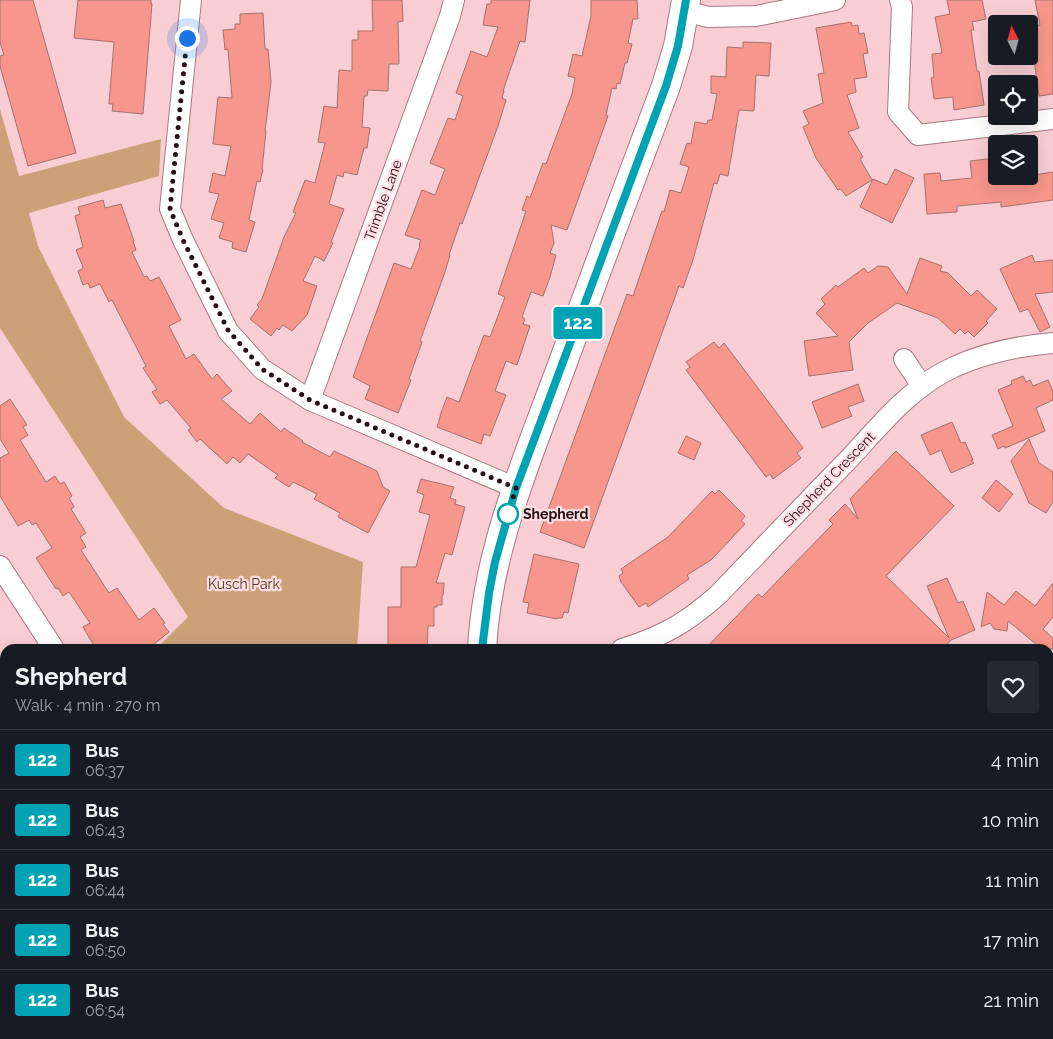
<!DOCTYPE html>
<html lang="en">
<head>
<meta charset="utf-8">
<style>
	body { margin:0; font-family:Raleway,sans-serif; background:#242831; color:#f1f3f6; height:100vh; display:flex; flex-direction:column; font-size:19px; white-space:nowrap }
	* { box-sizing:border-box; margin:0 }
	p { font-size:16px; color:#9ea1a6 }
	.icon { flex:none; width:28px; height:28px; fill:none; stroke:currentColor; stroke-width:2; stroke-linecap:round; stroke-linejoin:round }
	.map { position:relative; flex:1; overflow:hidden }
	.side { position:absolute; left:0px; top:644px; width:1054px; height:396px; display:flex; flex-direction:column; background:#171b24; border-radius:15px 15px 0 0; box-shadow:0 5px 20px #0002 }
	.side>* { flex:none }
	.badge { padding:0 10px; border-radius:4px; font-size:18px; line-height:32px }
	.needle { width:32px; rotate:354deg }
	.tools { position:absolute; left:988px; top:15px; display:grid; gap:10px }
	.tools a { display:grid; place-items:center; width:50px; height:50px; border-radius:5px; background:#171b24; box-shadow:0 5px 20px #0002; font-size:25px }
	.you { position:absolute; width:25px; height:25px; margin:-12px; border:4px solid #fff; border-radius:50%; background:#1a73e8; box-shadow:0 0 0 8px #1a73e833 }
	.map>.badge { position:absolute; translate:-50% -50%; box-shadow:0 0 0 2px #fff }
	.round { display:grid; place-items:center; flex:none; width:52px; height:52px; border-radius:5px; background:#242831 }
	.overview { display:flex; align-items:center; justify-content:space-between; height:85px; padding:0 15px }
	h1 { font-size:24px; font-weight:700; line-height:38px }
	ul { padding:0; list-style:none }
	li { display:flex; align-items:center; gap:15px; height:60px; padding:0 15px; border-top:1px solid #363941 }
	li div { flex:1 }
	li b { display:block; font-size:19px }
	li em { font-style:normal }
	li .badge { min-width:55px; font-weight:700; text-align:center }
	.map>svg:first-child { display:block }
	.green { fill:#cba178 }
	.building { fill:#f7968c; stroke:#a3726d }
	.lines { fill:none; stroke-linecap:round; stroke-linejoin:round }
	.street-casing { stroke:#a97881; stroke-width:22 }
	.secondary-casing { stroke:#a97881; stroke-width:30 }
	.street { stroke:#fff; stroke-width:20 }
	.secondary { stroke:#fff; stroke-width:28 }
	.line-casing { stroke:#fff; stroke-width:11 }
	.line { stroke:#00a3b4; stroke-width:8 }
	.walk { stroke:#231115; stroke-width:5; stroke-dasharray:0 9 }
	.stop-dot { fill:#fff; stroke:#00a3b4; stroke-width:2.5 }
	.labels { text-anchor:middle; stroke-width:4.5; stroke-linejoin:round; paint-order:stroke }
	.street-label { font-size:14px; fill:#231115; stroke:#ffdde3 }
	.stop-label { font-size:14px; font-weight:bold; fill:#231115; stroke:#ffdde3; text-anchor:start }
	.park-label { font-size:14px; fill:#54381a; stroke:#ffdde3 }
</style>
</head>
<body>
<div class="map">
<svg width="1053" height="1039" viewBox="0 0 1053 1039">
	<rect width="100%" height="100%" fill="#f8cdd4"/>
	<g class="green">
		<path d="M0,109L19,176L161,139L159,176L29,213L38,246L124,417L224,508L363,562L357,649H156L188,617L0,328Z"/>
		<path d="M5,1024V1035H476L471,1039H0V1028Z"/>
	</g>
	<g class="building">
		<path d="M0,0H33L76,153L28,166L0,66V56L4,55L0,42Z"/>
		<path d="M78,0H151V4H152L143,114L112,111L113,104H109L114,42L74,38Z"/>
		<path d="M372,0H402L403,21L398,22L399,64H389L388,91L368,90L367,96H364L362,127L370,128L367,148H364L357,175L344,172L343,177L337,175L329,204L344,209L331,242L333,243L324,261L315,256L303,281L317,286L307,315L292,331L283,325L279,330L277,328L271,336L250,319L259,307L257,305L262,299L284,237L296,213L293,212L305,180L315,183L325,143L318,142L324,106L337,108L339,70L352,71V40H358V31H373Z"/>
		<path d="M491,0H530L525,42L520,41L503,91H504L502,98L506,100L498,126L462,224L460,223L449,255H450L445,272L420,341L422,342L409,379L411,380L398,413L365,399L370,386L353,377L394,263L411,269L420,246L419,245L421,240L405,235L422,190L435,195L445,169L430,163L448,118L455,120L463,96L456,93L471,51L487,57L498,27L483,25L487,4H491Z"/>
		<path d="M591,0H637L638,19H633L628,43L632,44L627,63H625L620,84L617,83L616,89L612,88L606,115L608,116L567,230L551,225L554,243L550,253L556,255L550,277L543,296L531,292L522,317L525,319L523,324L530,326L517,365L506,361L495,391L506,395L490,436L484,434L481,444L437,427L441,413L447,397L459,402L484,335L490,337L505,297L498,294L526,211L522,210L527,196L530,198L543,163L546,164L572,94L575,78L568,76L573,54L582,56L591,16Z"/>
		<path d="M947,0H982L986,19L972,22L974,30H971L977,71H979L984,105L954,110L953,97L934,99L931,78L934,77L932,54L942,53L935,17L950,14Z"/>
		<path d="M1035,0H1053V94L1039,96L1032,44L1031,45L1029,35V27L1040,25Z"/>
		<path d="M263,13L265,49H268L271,82L265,131H266L262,169H263L260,182L257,181L249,220L255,222L246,252L232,248L233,242L219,238L224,223L211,219L219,194L209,192L213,173L225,176L231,146L213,144L218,97L232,98L228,49L225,50L223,30L235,29V24H240V14Z"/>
		<path d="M851,22L852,26L858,25L859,34L864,33L868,53L863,54L867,77L854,79L856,92L847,95L859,128L848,132L863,157L860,159L872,180L846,196L841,189L838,190L816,158L803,127L809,124L803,111L823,103L818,74L824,73L816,28Z"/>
		<path d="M743,42L771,43L769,76L756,75L754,111L739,110L728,176L720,174L717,184L714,183L693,260L683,288L679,286L584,548L540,532L627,294L633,296L662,211L664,212L670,190L681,193L689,167L680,164L687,143L691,144L695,122L707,124L708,120H712L717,94L711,93V76L726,77L727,47L743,48Z"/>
		<path d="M996,158V176H1034V175L1053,172V200L1001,207V202L957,206V212L927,214L924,174L940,173L941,181L972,178L970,161Z"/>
		<path d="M895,169L914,178L892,223L860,207L873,179L887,185Z"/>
		<path d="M103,200L105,208L121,204L134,241H133L136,250L132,252L144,277L147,276L150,281L159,277L181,320L169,326L186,359L194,354L212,379L217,374L232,391L221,399L250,424L260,413L281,432L284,428L303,441L302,442L330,457L334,451L377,471L383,487L390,491L368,533L338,517L340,513L314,499L317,494L293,482L289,487L275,478L278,475L248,454L240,463L233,457L227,464L200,439L197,442L188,430L191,428L167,400L160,404L152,392L157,389L143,368L146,366L112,300L109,302L100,284L90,288L88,283L83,285L78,271L82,269L83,267L76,250L83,247L75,216L80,214L78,207Z"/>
		<path d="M1032,255L1035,262L1053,260V292L1035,294L1050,327L1040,332L1028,309L1020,312L1000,269Z"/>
		<path d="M920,258L942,266L940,271L948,273L971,296L977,290L997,309L986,321L988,323L974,337L968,331L965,334L960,329L955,334L938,318L897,303L868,323L849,342L853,370L809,376L804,341L838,336L816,313L825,304L821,299L836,285L838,287L864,268L868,273L878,266L888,267L907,294Z"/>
		<path d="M714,342L719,348L724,343L803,448L797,453L801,458L773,479L770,474L766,477L686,370L690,367L686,362Z"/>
		<path d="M1023,376L1026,382L1030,380L1033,386L1048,380L1053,391V400L1036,408L1045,431L1005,448L1004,446L998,449L992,435L1013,426L998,390L1012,384L1011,381Z"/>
		<path d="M858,384L864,401L848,407L852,416L822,428L812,402Z"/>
		<path d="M10,399L27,425L23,427L28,435L20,440L46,482L55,476L60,484L64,482L72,496L69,498L74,507L71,509L86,533L80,537L86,547L81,550L109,593L117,588L139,620L154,608L165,623L163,624L169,632L148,649H96L83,627L90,623L69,592L63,596L58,588L56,589L36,558L52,548L36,523L32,525L29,520L18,526L0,496V458L9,453L0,439V406Z"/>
		<path d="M952,422L961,443L965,442L973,460L971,461L974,463L951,473L941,450L930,455L921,435Z"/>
		<path d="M686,436L701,443L694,460L678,453Z"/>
		<path d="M1029,439L1039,463L1053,472V502L1046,513L1029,503L1011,461Z"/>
		<path d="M896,451L954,506L886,576L949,638L927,586L947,578L958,603L963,601L975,630L951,640L943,649H705L758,594L762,597L786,572L833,524L829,520L845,504L858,519L850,499Z"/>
		<path d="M421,479L454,487L450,498L456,500L455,504L465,507L452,555L445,553L436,583H444L443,595L442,596V605H437V607H434V626H428L427,647L388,646V607H401V567H416L430,515L419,512L424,495L417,492Z"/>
		<path d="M996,480L1013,494L999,512L982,498Z"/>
		<path d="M719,490L745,516L741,521L745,524L711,560L687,575L689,579L648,607L646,603L639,607L621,582L619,576L623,573L621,569L668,537L712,491L715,494Z"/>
		<path d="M534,554L579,564L568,613L564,612L562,618H558L557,619L527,613L529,603L523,602Z"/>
		<path d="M1053,583V617L1043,629L1053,638V649H1042L1008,621L1007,631L994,629L990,623L981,627L987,592L1004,605L1016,591L1035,606Z"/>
	</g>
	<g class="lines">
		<defs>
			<g id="street">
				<path d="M191,0L170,209L183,240L228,331L262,369L310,400L516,488"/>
				<path d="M900,0L902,7L898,112L918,135L1053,119"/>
				<path d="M685,11L708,17L756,16L835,0"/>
				<path d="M904,359L922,386"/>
				<path d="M310,400L450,16L454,0"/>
				<path d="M0,566L54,649"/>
				<path d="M622,649C664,636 686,623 718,595C761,550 804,505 847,461C879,427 911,386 954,367C986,352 1018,346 1053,343"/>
				<path d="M1049,713L1053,716"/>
				<path d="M0,859L5,856"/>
				<path d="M1049,1019L1053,1023"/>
			</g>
			<g id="secondary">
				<path d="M482,649C487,552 526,462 559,373C594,277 630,182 666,86L678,46L686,0"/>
				<path d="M519,1035V1039"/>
			</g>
		</defs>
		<use href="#street" class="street-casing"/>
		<use href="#secondary" class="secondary-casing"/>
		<use href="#street" class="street"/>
		<use href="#secondary" class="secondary"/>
	</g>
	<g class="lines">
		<defs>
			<path id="line" d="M482,649L489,593L495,562L516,488L666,86L678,46L686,0"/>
		</defs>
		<use href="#line" class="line-casing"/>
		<use href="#line" class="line"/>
		<path class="walk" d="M187,38L170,209L183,240L228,330L262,369L310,400L516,488L508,514"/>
	</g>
	<circle class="stop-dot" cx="508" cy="514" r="10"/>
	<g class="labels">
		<g class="street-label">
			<text transform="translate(383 200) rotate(-70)" y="5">Trimble Lane</text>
			<text transform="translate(829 479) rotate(-46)" y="5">Shepherd Crescent</text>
		</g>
		<g class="stop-label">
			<text x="523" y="519">Shepherd</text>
		</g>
		<g class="park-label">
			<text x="244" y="589">Kusch Park</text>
		</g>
	</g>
</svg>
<div class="tools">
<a><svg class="needle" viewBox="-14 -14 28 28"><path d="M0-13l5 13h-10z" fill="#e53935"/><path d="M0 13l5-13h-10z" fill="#9ea1a6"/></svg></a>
<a><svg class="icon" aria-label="locate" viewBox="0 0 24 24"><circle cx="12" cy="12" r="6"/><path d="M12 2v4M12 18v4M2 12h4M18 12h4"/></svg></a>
<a><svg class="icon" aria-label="layers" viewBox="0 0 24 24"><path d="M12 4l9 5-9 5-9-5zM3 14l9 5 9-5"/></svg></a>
</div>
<div class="you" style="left:187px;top:38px"></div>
<b class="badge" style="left:578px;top:323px;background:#00a3b4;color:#fff">122</b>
<section class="side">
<div class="overview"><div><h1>Shepherd</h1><p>Walk · 4 min · 270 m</p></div><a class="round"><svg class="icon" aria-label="heart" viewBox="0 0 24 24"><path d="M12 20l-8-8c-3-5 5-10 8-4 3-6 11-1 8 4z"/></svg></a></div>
<ul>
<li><span class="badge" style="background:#00a3b4;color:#fff">122</span><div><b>Bus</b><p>06:37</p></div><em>4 min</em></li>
<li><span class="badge" style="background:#00a3b4;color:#fff">122</span><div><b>Bus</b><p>06:43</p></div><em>10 min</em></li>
<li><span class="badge" style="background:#00a3b4;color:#fff">122</span><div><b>Bus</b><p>06:44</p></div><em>11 min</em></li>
<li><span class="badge" style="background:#00a3b4;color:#fff">122</span><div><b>Bus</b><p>06:50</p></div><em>17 min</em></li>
<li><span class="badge" style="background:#00a3b4;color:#fff">122</span><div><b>Bus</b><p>06:54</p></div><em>21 min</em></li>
</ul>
</section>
</div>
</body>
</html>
